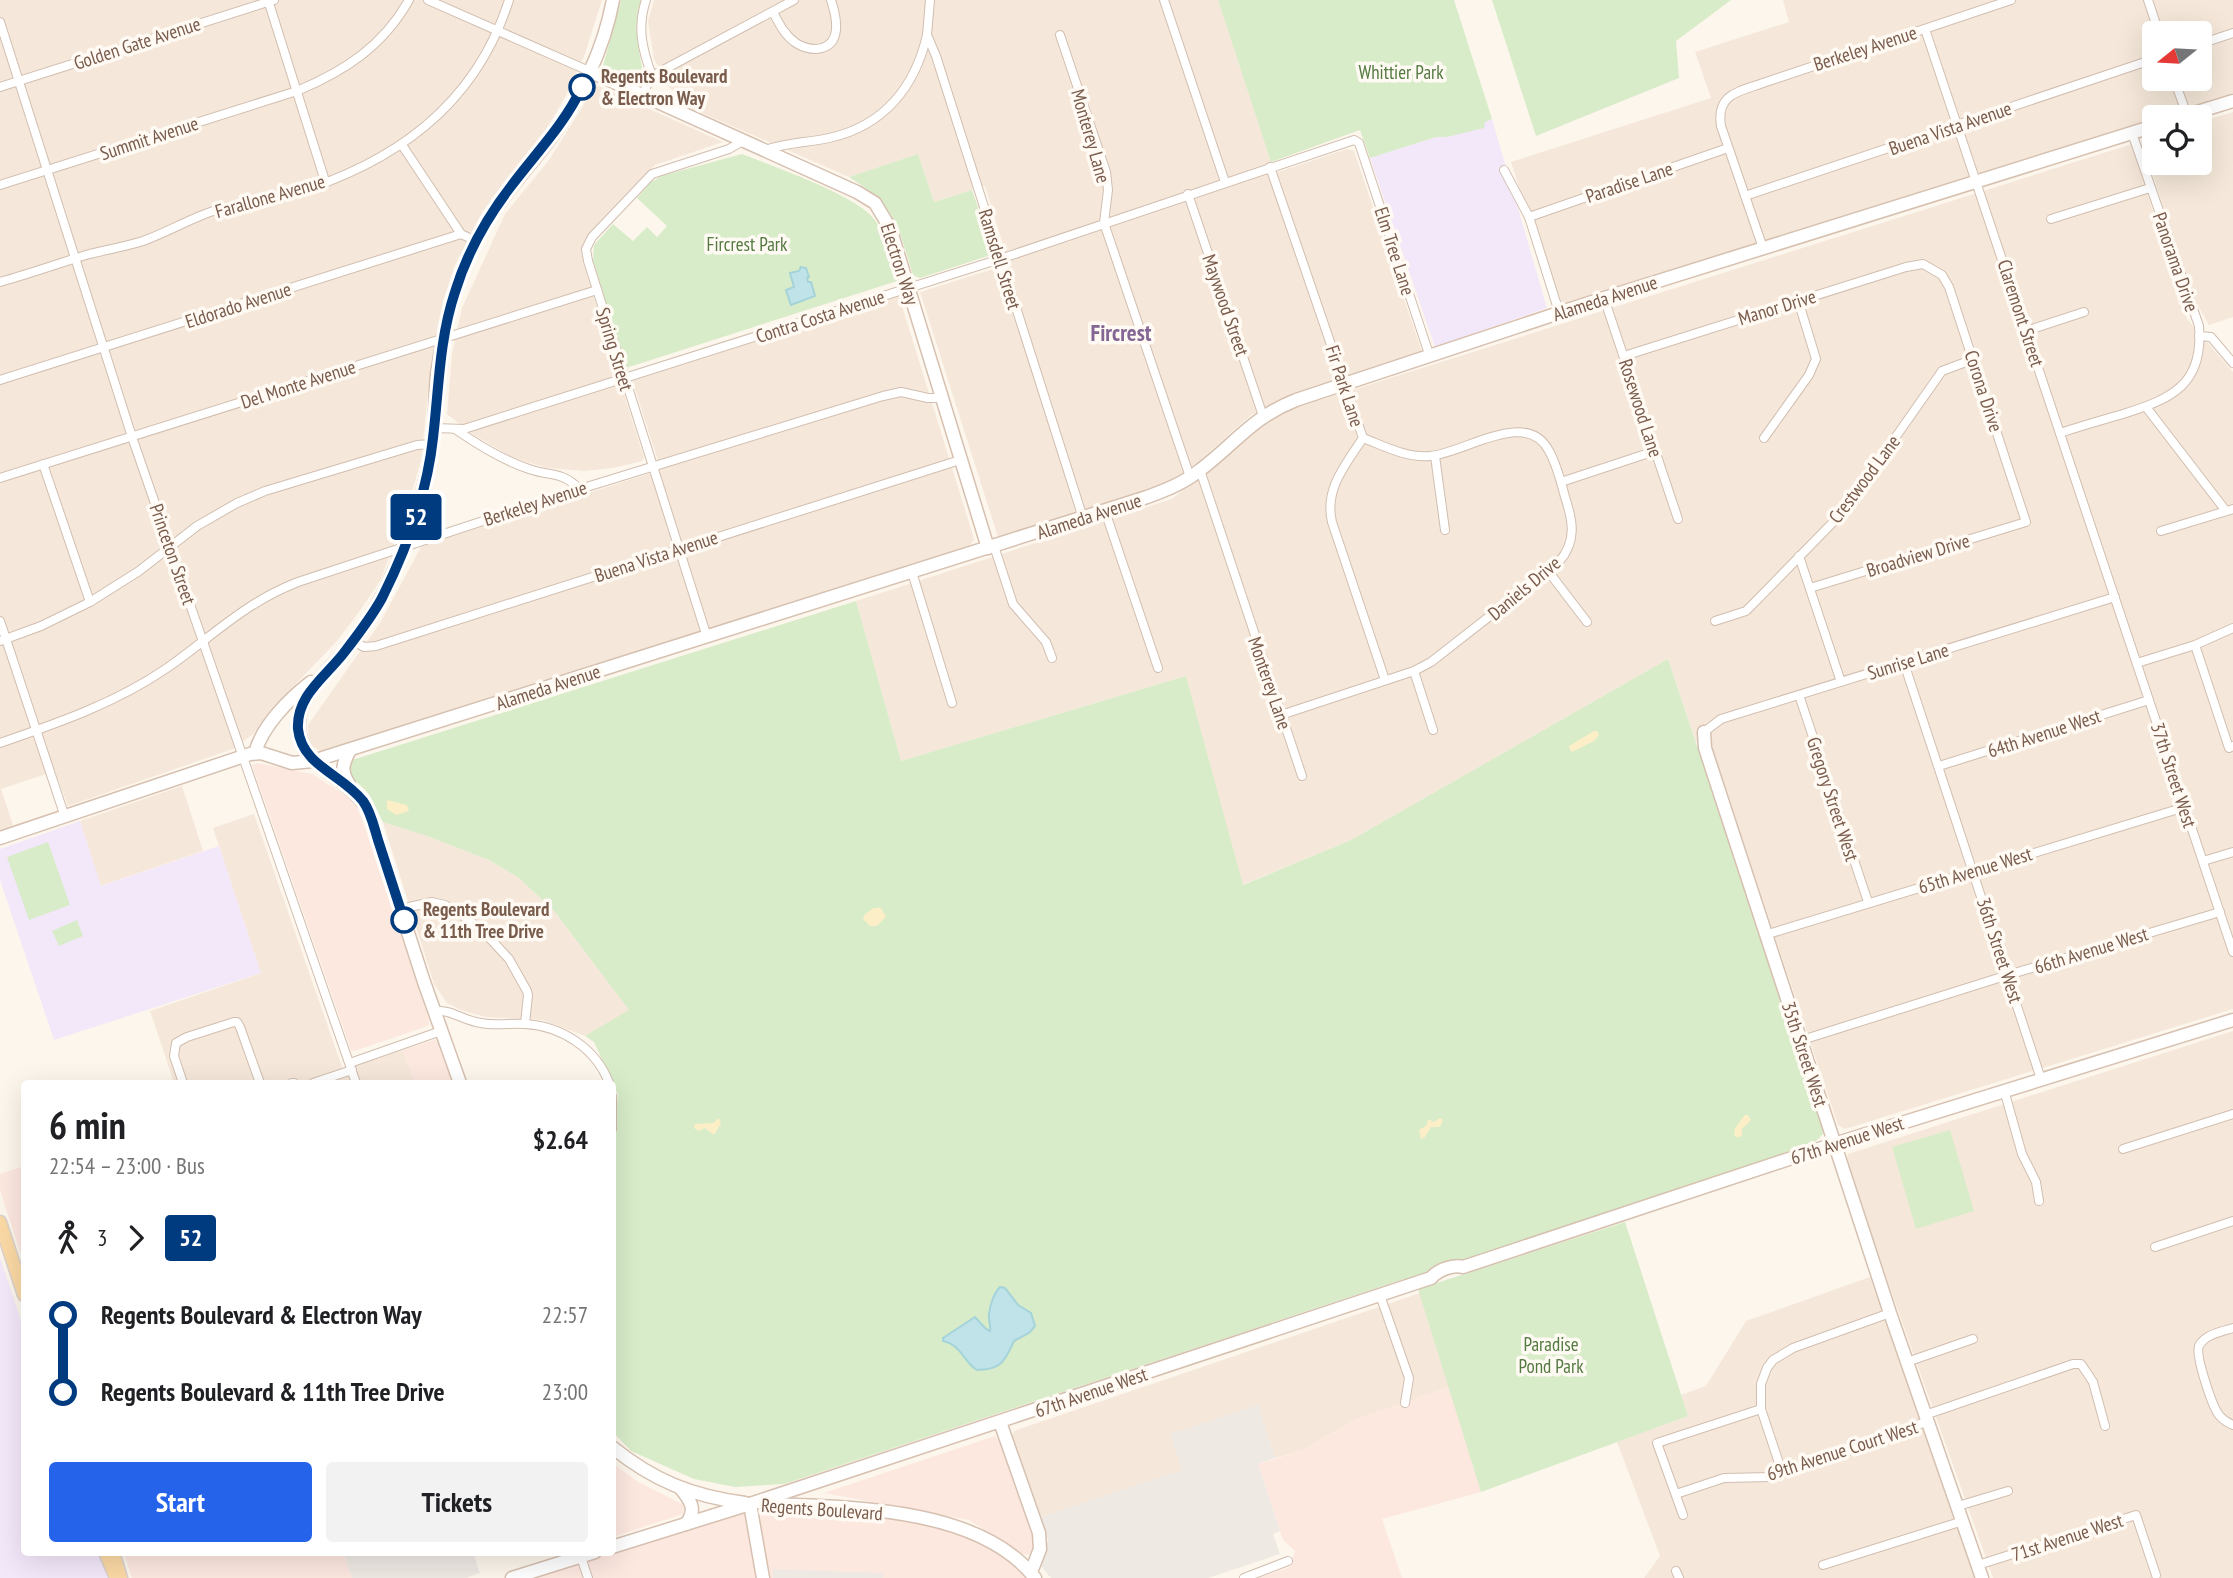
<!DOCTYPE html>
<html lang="en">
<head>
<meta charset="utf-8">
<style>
	body { margin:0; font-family:"PT Sans Narrow",sans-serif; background:#f2f2f2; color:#202124; height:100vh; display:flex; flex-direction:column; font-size:26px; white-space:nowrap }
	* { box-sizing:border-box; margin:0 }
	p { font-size:23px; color:#757577 }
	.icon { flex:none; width:38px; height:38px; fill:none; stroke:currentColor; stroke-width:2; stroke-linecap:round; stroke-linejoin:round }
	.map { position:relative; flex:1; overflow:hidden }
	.sheet { position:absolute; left:21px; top:1080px; width:595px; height:476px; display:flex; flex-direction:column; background:#fff; border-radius:7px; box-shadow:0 7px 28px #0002 }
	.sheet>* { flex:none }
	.badge { padding:0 14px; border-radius:5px; font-size:24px; line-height:46px }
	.needle { width:46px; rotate:252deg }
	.controls { position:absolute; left:2142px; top:21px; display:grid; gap:14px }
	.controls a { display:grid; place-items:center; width:70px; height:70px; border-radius:7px; background:#fff; box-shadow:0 7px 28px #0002; font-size:35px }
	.map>.badge { position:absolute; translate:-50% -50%; box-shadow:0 0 0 4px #fff }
	.legs { display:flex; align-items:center; gap:10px; height:77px; padding:0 28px; font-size:23px }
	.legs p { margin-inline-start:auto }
	.summary { display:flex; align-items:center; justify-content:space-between; height:119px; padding:0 28px }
	h1 { font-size:38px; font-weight:700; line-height:52px }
	.button { display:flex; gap:14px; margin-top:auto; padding:14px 28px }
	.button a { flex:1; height:80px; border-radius:7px; background:#2563eb; color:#fff; font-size:28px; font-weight:700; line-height:80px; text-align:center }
	.button a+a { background:#f2f2f2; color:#202124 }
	ul { padding:0 28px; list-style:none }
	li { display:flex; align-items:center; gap:24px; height:77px; font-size:26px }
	li i { display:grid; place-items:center; width:10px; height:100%; margin:0 9px; background:currentColor }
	li i::after { content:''; width:18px; height:18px; margin:-9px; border:5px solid; border-radius:50%; background:#fff }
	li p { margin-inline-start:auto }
	li:first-child i { background:linear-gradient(#0000 50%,currentColor 0) }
	li:last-child i { background:linear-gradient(currentColor 50%,#0000 0) }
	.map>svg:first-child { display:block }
	.residential { fill:#f5e8da; fill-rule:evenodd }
	.commercial { fill:#fde8e0 }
	.industrial { fill:#efe9e4 }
	.education { fill:#f3e8fa }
	.green { fill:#d8ecc9 }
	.sand { fill:#fcefc7 }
	.water { fill:#bfe3e8; stroke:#a5d3da; stroke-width:2 }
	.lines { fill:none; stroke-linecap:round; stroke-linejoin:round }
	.street-casing { stroke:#d1beb0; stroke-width:10 }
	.secondary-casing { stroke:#d6c0b0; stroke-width:15 }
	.primary-casing { stroke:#dad1cd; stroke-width:15 }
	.street { stroke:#fff; stroke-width:8 }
	.secondary { stroke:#fff; stroke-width:12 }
	.primary { stroke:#fbd9a5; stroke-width:12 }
	.line-1-casing { stroke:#fff; stroke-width:16 }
	.line-1 { stroke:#003b80; stroke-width:10 }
	.stop-1-dot { fill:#fff; stroke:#003b80; stroke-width:3.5 }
	.labels { text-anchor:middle; stroke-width:7; stroke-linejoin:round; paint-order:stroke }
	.street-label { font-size:19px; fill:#7a5c4d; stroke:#fffaf3 }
	.park-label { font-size:19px; fill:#537a41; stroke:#fffaf3 }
	.stop-label { font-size:19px; font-weight:bold; fill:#7a5c4d; stroke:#fffaf3; text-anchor:start }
	.quarter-label { font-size:23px; font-weight:bold; fill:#846695; stroke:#fffaf3 }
</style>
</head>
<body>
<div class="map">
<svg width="2233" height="1578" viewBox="0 0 2233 1578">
	<rect width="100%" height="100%" fill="#fdf6ec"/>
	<g class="residential">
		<path d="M0,0H602L585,54L566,95L544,134L483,211L455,265L443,301L432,357L421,460L406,514L380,581L359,612L337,641L290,690L253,734L233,749L68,806L55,771L1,789L13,825L0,830Z"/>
		<path d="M654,0H1218L1275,173L1347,149L1354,151L1422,352L1280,400L1251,415L1181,477L1165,485L998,537L920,292L1009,264L985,186L934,202L918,154L849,177L693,109L667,85L654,59L648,21Z"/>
		<path d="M1783,0H2233V93L1558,309L1511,162L1711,98L1695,52L1789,22ZM2154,33H2200V79H2154Z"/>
		<path d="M596,85L723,142L655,165L586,239L582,250L583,262L644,458L642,461L613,468L584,471L547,468L511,457L471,433L447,414L452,354L462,308L505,214L549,160Z"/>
		<path d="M2233,112V317L2209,325L2191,293L2142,141L2154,137V163H2200V122Z"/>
		<path d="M2132,144L2187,319L2233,372V1009L1845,1129L1838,1125L1709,739L1696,742L1668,659L1351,840L1242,885L1186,676L901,761L856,601L1172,499L1269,421L1289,410Z"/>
		<path d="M899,296L974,539L969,547L323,752L309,745L308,725L380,623L422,545L661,470L631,377Z"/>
		<path d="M182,786L203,851L100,886L80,821Z"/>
		<path d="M254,814L343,1070L403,1050L415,1083H174L150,1011L261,973L213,828Z"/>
		<path d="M383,822L427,836L489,860L519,878L555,912L630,1011L585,1036L543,1020L486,1017L463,1011L447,1003L434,984Z"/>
		<path d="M2233,1031V1578H1993L1851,1178L1846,1162L1848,1154Z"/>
		<path d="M1870,1277L1975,1578H1644L1660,1556L1617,1442L1688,1416L1681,1395L1706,1386L1746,1321Z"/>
		<path d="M1420,1293L1450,1387L1357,1419L1301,1451L1275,1458L1258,1406L1182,1470L1041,1517L1012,1437L1014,1431Z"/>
	</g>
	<g class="commercial">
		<path d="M258,763L312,774L345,795L356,807L362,819L429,1020L428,1026L354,1051L351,1050L252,765Z"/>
		<path d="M434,1040L439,1042L453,1083H415L403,1050Z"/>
		<path d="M24,1166V1264L0,1190V1174Z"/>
		<path d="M1450,1387L1481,1492L1382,1519L1402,1578H1258L1290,1567L1295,1551L1283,1540L1258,1464L1301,1451L1357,1419Z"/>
		<path d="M995,1436L1003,1446L1033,1534V1548L1029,1555L1022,1554L969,1520L824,1493Z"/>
		<path d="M612,1463L638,1482L684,1505L683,1514L613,1537Z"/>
		<path d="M750,1504L868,1510L974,1533L1035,1578H512L595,1552H612Z"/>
		<path d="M124,1552H343L352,1578H132Z"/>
	</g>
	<g class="industrial">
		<path d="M1258,1405L1275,1458L1258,1464L1280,1531L1273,1534L1280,1554L1208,1578H1051L1040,1565L1048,1540L1041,1517L1182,1470L1170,1434Z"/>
		<path d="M343,1552H473L480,1573L466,1578H352Z"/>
		<path d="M773,1569L883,1573V1578H773Z"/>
	</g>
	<g class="education">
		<path d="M1492,119L1547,308L1435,347L1370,158Z"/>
		<path d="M80,821L101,886L219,846L261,973L54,1040L0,880V849Z"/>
		<path d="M0,1257L24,1330V1552H99L108,1578H0Z"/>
	</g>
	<g class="green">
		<path d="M621,0H641C632,26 639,47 643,73L642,76L632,81L605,70L603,66Z"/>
		<path d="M1218,0H1454L1492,119L1485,122L1484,128L1447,137H1436L1370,158L1360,130L1271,162Z"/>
		<path d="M1492,0H1731L1676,41L1679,78L1536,136Z"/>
		<path d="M742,154C772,166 856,195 874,219C887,236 891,261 897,281L626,368L593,260L594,245L613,224L633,241L647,227L657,237L667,226L637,198L650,183L661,176Z"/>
		<path d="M918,154L934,202L972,190L992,249L991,255L920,278L913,275C897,224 897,207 849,177Z"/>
		<path d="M856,601L901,761L1186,676L1243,885L1351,840L1668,659L1821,1117L1823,1134L1814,1143L1405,1280L1404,1279L784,1484L735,1487L694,1479L631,1451L613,1432L612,1137L618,1095L594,1042L585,1036L629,1010L555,912L519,878L489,860L427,836L383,822L369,794L348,773L349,761Z"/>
		<path d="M48,842L70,905L29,920L7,857Z"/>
		<path d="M77,920L83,936L59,946L52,931Z"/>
		<path d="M1950,1130L1974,1211L1916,1229L1892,1147Z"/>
		<path d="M1625,1222L1688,1416L1481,1492L1418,1289Z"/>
	</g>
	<g class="sand">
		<path d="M1594,731H1597L1599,735L1594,741L1572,752L1570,750L1569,746Z"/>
		<path d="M387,800L407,805L409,811L396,815L387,809Z"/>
		<path d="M874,908H881L886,917L877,926H870L863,919L865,914Z"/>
		<path d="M1745,1115H1748L1751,1120L1742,1129V1135L1738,1138L1734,1135L1735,1128Z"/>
		<path d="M719,1118L721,1123L714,1135L705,1128L699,1131L694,1128L695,1124L713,1123Z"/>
		<path d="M1440,1118L1443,1120L1440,1127H1431L1425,1137L1421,1139L1419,1130L1427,1125L1428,1119L1434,1122Z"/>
	</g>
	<g class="water">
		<path d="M801,267L806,268L809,277L807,278L808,282H811L815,296L791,305L786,290L794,287L790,273L799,271Z"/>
		<path d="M1000,1287L1005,1288L1018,1305L1031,1313L1035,1326L1029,1333L1014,1341C1005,1360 1002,1370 977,1370C963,1362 962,1345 943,1341V1338L975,1317L986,1329L990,1331C991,1325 988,1320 989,1314C990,1305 994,1293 1000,1287Z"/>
	</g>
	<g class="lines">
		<defs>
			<g id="street">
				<path d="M268,0L325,181"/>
				<path d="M428,0L589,71"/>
				<path d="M930,0L927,35L936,56L1083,518"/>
				<path d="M1164,0L1225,182"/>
				<path d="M2148,0L2159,33"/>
				<path d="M773,12C779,23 784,35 796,43C802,47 809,49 816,49C843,47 837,18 831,0"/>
				<path d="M0,22L132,437L356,1083"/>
				<path d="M1925,29L2233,952"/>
				<path d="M1060,35L1106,172L1108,190L1104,223L1190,477"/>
				<path d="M2200,44L2233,33"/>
				<path d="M652,76L794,0"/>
				<path d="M2174,79L2187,115"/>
				<path d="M0,87L274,0"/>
				<path d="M642,95L652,76C642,49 637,27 646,0"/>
				<path d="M402,145L461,234"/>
				<path d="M766,150C787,142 808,143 829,138C884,126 915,87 927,35"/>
				<path d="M1270,167L1363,438C1346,464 1324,489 1332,522L1385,680"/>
				<path d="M1504,170L1529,217L1559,312"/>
				<path d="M0,185L297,91C345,71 383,46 409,0"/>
				<path d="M1188,194L1263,416"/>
				<path d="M1745,196L2154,59"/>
				<path d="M1529,217L1728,148"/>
				<path d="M2051,219L2150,188"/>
				<path d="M1763,248L1721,126C1716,94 1738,92 1763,83L2011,0"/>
				<path d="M0,282C29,274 57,264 86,255C105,250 124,247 143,241C168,232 191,218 216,210C240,203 265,202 289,195C393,164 475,107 509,0"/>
				<path d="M1604,298L1678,519"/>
				<path d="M2026,331L2084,312"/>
				<path d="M2199,336L2211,337L2233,363"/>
				<path d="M1624,356L1906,267L1923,264L1942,275L1949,287L2026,522L1810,588"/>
				<path d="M0,380L461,234L476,241"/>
				<path d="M2146,407L2226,511"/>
				<path d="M434,428L464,429L1000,259L1354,140L1359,143L1430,357"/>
				<path d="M455,429C478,445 502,460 529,469C552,477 559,470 580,489"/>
				<path d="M2060,433C2081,426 2102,420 2123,414C2171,399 2204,385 2199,326L2132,133"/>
				<path d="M1764,438L1809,375L1816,359L1798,300"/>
				<path d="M1435,456L1445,530"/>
				<path d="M43,464L90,602"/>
				<path d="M1200,470L1302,776"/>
				<path d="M0,478L597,290"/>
				<path d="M1561,482L1655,451"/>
				<path d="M1105,511L1158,668"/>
				<path d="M2161,531L2233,509"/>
				<path d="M994,546L1013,604L1046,642L1052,658"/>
				<path d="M1799,556L1841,682"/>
				<path d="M1548,571L1587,622"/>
				<path d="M912,572L952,703"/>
				<path d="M0,621L65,817"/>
				<path d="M1715,621L1746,611L1755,602L1843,512L1942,371L1974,359"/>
				<path d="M707,637L588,261L586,249L592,237L652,174L729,149L743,141"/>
				<path d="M0,641L41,626L90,602L139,571L197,526L237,503L265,491L417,445L432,444"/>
				<path d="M353,641L364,647L376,646L960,460"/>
				<path d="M2195,645L2229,748L2233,746"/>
				<path d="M1904,663L2041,1079"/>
				<path d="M2137,663L2195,645L2233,628"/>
				<path d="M1414,671L1433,730"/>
				<path d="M1799,695L1868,902"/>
				<path d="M1281,715L1414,671L1431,662L1559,562C1577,541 1573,521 1565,497C1561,482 1557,465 1549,451C1527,407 1463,454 1430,456C1406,458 1384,446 1363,438"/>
				<path d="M1704,732L1721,719L2115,597"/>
				<path d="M0,743C58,723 116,703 167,668C213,636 244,603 298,582L580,489L883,396L901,392L928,398H941"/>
				<path d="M1939,766L2149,700"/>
				<path d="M2203,861L2233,852"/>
				<path d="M400,909L432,902L445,905L462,915L485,933L509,959L527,991L528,995L525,1024"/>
				<path d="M1765,935L2185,807"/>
				<path d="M434,1011C451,1009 464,1021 481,1023C495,1026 510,1023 525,1024C561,1026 596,1048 609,1083"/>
				<path d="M1802,1040L2008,975L2220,912"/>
				<path d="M350,1063L441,1031"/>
				<path d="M183,1083L174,1056L176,1043L187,1037L234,1022H237L240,1027L260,1083"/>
				<path d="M292,1083H294"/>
				<path d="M313,1083L352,1070"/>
				<path d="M2004,1090L2022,1154L2036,1182L2039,1201"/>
				<path d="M612,1096V1129"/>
				<path d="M2123,1149L2233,1114"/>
				<path d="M2155,1247L2233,1221"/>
				<path d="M1380,1295L1409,1378L1405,1403"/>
				<path d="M2233,1328C2221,1332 2205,1334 2199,1346C2195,1355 2212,1406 2219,1415C2223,1420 2228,1423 2233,1425"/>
				<path d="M1907,1362L1973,1339"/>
				<path d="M1925,1415L2073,1364H2081L2093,1382L2105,1426"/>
				<path d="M1782,1472L1761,1409V1384L1767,1368L1773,1360L1793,1348L1890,1313"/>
				<path d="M1676,1494L1724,1478L1771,1477L1893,1436L1927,1421"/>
				<path d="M1958,1506L2008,1491"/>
				<path d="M1683,1515L1657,1443L1761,1409"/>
				<path d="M581,1557L588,1578"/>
				<path d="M1823,1565L1963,1521"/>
				<path d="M1978,1565L2136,1515L2156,1575"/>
				<path d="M1676,1571L1679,1578"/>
				<path d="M1244,1578L1288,1561"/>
			</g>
			<g id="secondary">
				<path d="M589,71L857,192L875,203L890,228L988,548"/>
				<path d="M2181,117L2233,101"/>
				<path d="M1704,732L1705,748L1890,1313L1982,1578"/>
				<path d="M255,753C262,726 289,699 311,682"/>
				<path d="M349,784C340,771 343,763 350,750"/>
				<path d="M0,838L250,754L261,753L292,763L313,761L1147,497C1166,490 1184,483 1200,470C1236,443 1251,418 1296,400L1604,298L2154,126"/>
				<path d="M460,1083L424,982L369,812C350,777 303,769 299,730C295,694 333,668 352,643C366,624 379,605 388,584C410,537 427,489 433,437C436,416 435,395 437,374C444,328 454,283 475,242C495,203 524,173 550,139C580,99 604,49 613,0"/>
				<path d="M1000,1422L1039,1533L1040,1549L1031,1572"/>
				<path d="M612,1447C654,1481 692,1496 745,1503"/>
				<path d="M681,1489C691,1501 697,1510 686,1524"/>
				<path d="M750,1504L763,1578"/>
				<path d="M763,1504C847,1507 979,1506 1035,1578"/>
				<path d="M612,1547L750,1504L1431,1278C1438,1270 1453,1264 1463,1267L1834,1144L2233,1020"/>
				<path d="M512,1578L595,1552"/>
			</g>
			<g id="primary">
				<path d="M0,1222L24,1295"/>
				<path d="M105,1552L116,1578"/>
				<path d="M113,1552L121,1578"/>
			</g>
		</defs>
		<use href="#street" class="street-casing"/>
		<use href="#secondary" class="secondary-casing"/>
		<use href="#primary" class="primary-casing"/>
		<use href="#street" class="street"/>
		<use href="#secondary" class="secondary"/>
		<use href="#primary" class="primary"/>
	</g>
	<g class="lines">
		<defs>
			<path id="line-1" d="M404,920C395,893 387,867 378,840C374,827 371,812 363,801C342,774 302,766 298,729C296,696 325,677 343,654C357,636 371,618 382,598C407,548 427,494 433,438C439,388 439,340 455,292C467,253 487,217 512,185C536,153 564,125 582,87"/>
		</defs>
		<use href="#line-1" class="line-1-casing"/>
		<use href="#line-1" class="line-1"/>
	</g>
	<g class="stop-1-dot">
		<circle cx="582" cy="87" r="12"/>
		<circle cx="404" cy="920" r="12"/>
	</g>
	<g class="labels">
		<g class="street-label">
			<text transform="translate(137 43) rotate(-18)" y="7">Golden Gate Avenue</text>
			<text transform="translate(1865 48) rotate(-18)" y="7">Berkeley Avenue</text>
			<text transform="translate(1950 128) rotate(-19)" y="7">Buena Vista Avenue</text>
			<text transform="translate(1091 136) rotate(74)" y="7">Monterey Lane</text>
			<text transform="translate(149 138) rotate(-18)" y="7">Summit Avenue</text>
			<text transform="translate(1629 182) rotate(-19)" y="7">Paradise Lane</text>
			<text transform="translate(270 196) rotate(-16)" y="7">Farallone Avenue</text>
			<text transform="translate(1395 251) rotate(72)" y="7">Elm Tree Lane</text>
			<text transform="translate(1000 259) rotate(73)" y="7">Ramsdell Street</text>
			<text transform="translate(2176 262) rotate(71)" y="7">Panorama Drive</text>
			<text transform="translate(900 264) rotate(72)" y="7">Electron Way</text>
			<text transform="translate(1605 298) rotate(-18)" y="7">Alameda Avenue</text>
			<text transform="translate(238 305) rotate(-18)" y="7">Eldorado Avenue</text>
			<text transform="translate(1226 305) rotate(71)" y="7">Maywood Street</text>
			<text transform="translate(1777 307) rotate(-17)" y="7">Manor Drive</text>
			<text transform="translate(2021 313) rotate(72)" y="7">Claremont Street</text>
			<text transform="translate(820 316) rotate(-18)" y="7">Contra Costa Avenue</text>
			<text transform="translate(615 349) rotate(73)" y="7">Spring Street</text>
			<text transform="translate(298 384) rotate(-18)" y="7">Del Monte Avenue</text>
			<text transform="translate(1345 386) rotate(72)" y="7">Fir Park Lane</text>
			<text transform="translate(1984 391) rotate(72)" y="7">Corona Drive</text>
			<text transform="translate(1641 408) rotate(72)" y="7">Rosewood Lane</text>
			<text transform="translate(1864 479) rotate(-53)" y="7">Crestwood Lane</text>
			<text transform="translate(535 503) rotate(-18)" y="7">Berkeley Avenue</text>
			<text transform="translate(1089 516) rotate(-18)" y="7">Alameda Avenue</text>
			<text transform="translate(173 554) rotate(71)" y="7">Princeton Street</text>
			<text transform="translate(1918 555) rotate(-17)" y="7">Broadview Drive</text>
			<text transform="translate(656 556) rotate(-18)" y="7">Buena Vista Avenue</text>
			<text transform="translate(1524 588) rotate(-40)" y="7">Daniels Drive</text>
			<text transform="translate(1908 661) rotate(-17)" y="7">Sunrise Lane</text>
			<text transform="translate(1270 683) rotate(71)" y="7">Monterey Lane</text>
			<text transform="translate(548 687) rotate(-18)" y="7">Alameda Avenue</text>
			<text transform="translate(2044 733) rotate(-18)" y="7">64th Avenue West</text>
			<text transform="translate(2174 775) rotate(72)" y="7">37th Street West</text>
			<text transform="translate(1833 799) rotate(72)" y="7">Gregory Street West</text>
			<text transform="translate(1975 870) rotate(-17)" y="7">65th Avenue West</text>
			<text transform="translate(2000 950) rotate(72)" y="7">36th Street West</text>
			<text transform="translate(2091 950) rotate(-17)" y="7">66th Avenue West</text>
			<text transform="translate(1805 1054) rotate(72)" y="7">35th Street West</text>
			<text transform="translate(1847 1140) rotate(-18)" y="7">67th Avenue West</text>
			<text transform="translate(1091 1392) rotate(-19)" y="7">67th Avenue West</text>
			<text transform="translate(1842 1450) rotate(-18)" y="7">69th Avenue Court West</text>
			<text transform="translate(822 1509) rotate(4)" y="7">Regents Boulevard</text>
			<text transform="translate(2067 1537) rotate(-18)" y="7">71st Avenue West</text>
		</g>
		<g class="park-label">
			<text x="1401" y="79">Whittier Park</text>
			<text x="747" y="251">Fircrest Park</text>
			<text x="1551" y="1351">Paradise<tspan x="1551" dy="22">Pond Park</tspan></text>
		</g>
		<g class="stop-label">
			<text x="601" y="83">Regents Boulevard<tspan x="601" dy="22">&amp; Electron Way</tspan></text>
			<text x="423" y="916">Regents Boulevard<tspan x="423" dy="22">&amp; 11th Tree Drive</tspan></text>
		</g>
		<g class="quarter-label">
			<text x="1121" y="341">Fircrest</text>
		</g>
	</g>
</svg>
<div class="controls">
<a><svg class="needle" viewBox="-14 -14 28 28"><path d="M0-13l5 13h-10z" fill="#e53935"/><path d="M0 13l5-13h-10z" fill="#757577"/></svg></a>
<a><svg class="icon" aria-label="locate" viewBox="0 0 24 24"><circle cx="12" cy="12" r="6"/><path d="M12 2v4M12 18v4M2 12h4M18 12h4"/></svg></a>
</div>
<b class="badge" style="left:416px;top:517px;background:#003b80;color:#fff">52</b>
<section class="sheet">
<div class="summary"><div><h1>6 min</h1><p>22:54 – 23:00 · Bus</p></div><b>$2.64</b></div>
<div class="legs"><svg class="icon" aria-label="walk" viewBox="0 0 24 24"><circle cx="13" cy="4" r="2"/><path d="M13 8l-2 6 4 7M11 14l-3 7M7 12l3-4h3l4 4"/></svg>3<svg class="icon" aria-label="forward" viewBox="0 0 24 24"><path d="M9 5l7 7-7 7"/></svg><b class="badge" style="background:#003b80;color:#fff">52</b></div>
<ul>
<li><i style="color:#003b80"></i><b>Regents Boulevard &amp; Electron Way</b><p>22:57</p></li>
<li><i style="color:#003b80"></i><b>Regents Boulevard &amp; 11th Tree Drive</b><p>23:00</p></li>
</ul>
<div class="button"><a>Start</a><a>Tickets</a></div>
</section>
</div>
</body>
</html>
